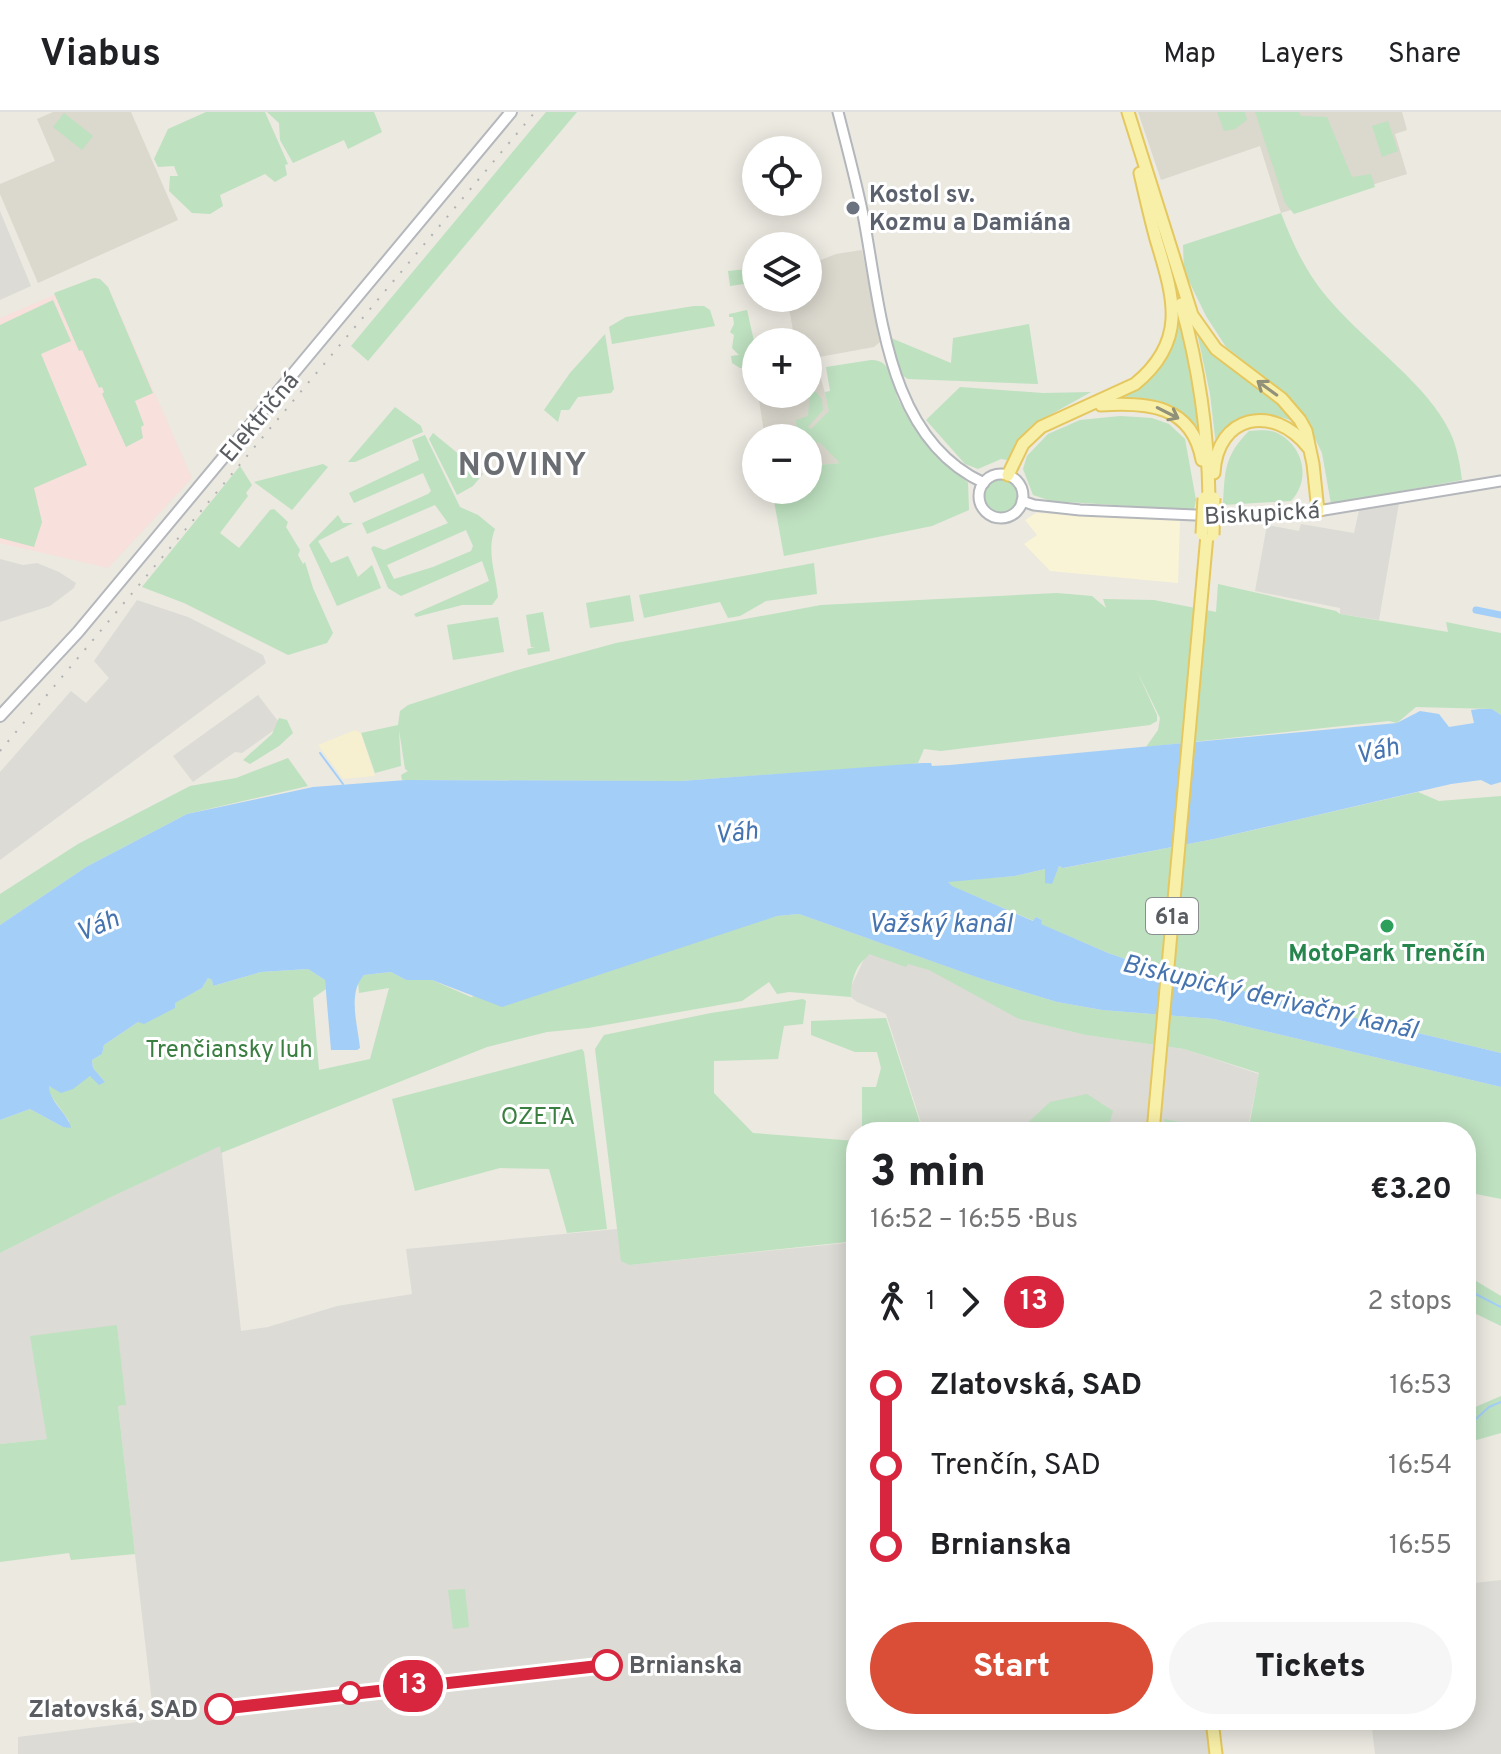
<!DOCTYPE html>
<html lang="en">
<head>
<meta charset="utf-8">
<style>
	body { margin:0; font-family:Overpass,sans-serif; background:#f6f6f6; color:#202124; height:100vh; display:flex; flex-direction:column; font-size:30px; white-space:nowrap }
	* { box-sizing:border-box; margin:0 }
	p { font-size:26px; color:#757577 }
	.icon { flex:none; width:44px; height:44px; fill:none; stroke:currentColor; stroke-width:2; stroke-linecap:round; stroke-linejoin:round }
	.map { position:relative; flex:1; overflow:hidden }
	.side { position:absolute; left:846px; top:1010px; width:630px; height:608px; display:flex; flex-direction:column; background:#fff; border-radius:32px; box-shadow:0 4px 20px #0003 }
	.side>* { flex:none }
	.badge { padding:0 16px; border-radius:26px; font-size:28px; line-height:52px }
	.buttons { position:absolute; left:742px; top:24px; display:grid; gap:16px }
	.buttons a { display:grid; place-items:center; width:80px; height:80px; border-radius:50%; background:#fff; box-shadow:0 4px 20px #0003; font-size:40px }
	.map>.badge { position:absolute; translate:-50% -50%; box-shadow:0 0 0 4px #fff }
	.legs { display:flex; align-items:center; gap:12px; height:88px; padding:0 24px; font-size:26px }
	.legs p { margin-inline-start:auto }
	.headline { display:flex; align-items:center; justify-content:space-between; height:136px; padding:0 24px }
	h1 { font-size:44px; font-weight:800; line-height:60px }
	.primary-button { display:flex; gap:16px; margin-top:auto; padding:16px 24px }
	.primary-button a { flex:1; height:92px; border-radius:48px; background:#da4d37; color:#fff; font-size:32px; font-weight:800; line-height:92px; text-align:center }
	.primary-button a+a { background:#f6f6f6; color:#202124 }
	ul { padding:0 24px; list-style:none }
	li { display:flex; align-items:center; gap:28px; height:80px; font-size:30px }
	li i { display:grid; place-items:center; width:12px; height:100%; margin:0 10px; background:currentColor }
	li i::after { content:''; width:20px; height:20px; margin:-10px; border:6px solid; border-radius:50%; background:#fff }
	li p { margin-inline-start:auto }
	li:first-child i { background:linear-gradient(#0000 50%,currentColor 0) }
	li:last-child i { background:linear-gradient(currentColor 50%,#0000 0) }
	header { display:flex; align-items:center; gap:48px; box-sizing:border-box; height:112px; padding:0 40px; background:#fff; border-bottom:2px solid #e0e0e0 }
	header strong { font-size:38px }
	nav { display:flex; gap:44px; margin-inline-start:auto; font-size:28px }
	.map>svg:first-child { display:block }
	.commercial { fill:#faf4d6 }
	.industrial { fill:#dcdbd5 }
	.education { fill:#dbd8ce }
	.medical { fill:#f8e0dc }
	.green { fill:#bee1c0; fill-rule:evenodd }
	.sand { fill:#f6efd0 }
	.water { fill:#a3cef8 }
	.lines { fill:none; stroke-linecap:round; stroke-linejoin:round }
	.stream { stroke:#a3cef8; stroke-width:2 }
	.canal { stroke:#a3cef8; stroke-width:7 }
	.tertiary-casing { stroke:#b3b6ba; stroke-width:13 }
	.secondary-casing { stroke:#b4b7bc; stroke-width:14 }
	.primary-casing { stroke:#e5c75f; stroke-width:15 }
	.tertiary { stroke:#fff; stroke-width:9 }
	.secondary { stroke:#fff; stroke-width:10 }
	.primary { stroke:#f8f0a8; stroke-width:11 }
	.rail { stroke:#b1b2b2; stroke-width:2; stroke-dasharray:2 10; stroke-linecap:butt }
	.primary-bridge-casing { stroke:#e5c75f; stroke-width:15; stroke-linecap:butt }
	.primary-bridge { stroke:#f8f0a8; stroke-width:11 }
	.oneway { stroke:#919079 }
	.line-1-casing { stroke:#fff; stroke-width:18 }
	.line-1 { stroke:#d7263d; stroke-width:12 }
	.worship-dot { fill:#6b7280; stroke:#fff; stroke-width:3 }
	.leisure-dot { fill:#2e9e5b; stroke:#fff; stroke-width:3 }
	.stop-1-dot { fill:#fff; stroke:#d7263d; stroke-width:4 }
	.labels { text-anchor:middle; stroke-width:6; stroke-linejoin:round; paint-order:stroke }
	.shield { fill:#fff; stroke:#8b8d90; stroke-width:2 }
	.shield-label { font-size:22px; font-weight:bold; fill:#595c60 }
	.worship-label { font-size:24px; font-weight:bold; fill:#5b616d; stroke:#fff; text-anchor:start }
	.street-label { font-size:24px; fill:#595c60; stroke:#fff }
	.leisure-label { font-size:24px; font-weight:bold; fill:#27864d; stroke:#fff }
	.park-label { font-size:24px; fill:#3a7e41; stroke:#fff }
	.stop-label { font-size:24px; font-weight:bold; fill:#595c60; stroke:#fff; text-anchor:start }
	.water-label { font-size:26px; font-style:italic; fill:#4674b0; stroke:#fff }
	.district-label { font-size:32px; font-weight:bold; letter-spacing:2px; fill:#6a6e72; stroke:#fff }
</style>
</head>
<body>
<header>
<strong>Viabus</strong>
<nav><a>Map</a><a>Layers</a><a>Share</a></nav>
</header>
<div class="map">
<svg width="1501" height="1642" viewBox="0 0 1501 1642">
	<rect width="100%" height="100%" fill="#ebe9e0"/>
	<path class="commercial" d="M1036,401L1180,408L1178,471L1050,459L1024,432L1037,423L1025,408Z"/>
	<g class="industrial">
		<path d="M0,99L31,174L0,188Z"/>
		<path d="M1399,391L1379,508L1340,502V496L1255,479L1267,413L1299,419L1301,412L1354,421L1359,398Z"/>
		<path d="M0,447L23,453L37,451L59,460L76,471L74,476L50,494L0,510Z"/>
		<path d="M137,488L188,505L263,543L266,551L0,748V660L71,579L86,591L109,566L94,549Z"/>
		<path d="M258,583L281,613L242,641L235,640L193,670L173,644Z"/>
		<path d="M873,828L982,867L1019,907L1087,923L1184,937L1259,962L1247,1020H924L886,902L857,890L851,885L850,877Z"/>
		<path d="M221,1033L241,1219L268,1215L337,1194L412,1182L406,1137L617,1117L630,1153L856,1130V1608H1205L1209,1642H18V1625L154,1608L118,1294L125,1293L117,1213L47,1327L0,1332V1141L109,1086Z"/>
		<path d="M1501,1468V1642H1375L1371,1608H1466V1472Z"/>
	</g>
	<g class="education">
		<path d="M53,0H131L178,108L38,171L0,82V72L55,49L37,7Z"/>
		<path d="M1138,0H1402L1407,18L1395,22L1407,62L1281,101L1260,34L1161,68Z"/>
		<path d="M862,138L880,230L874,235L808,247V230H795L790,201L782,187L758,191V186H808V153L836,142Z"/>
		<path d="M818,256L830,299L809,320L841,351L808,354V326H765L758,282H808V258Z"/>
	</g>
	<path class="medical" d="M94,166L100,167L108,175L192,366L108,456L0,431V206Z"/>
	<g class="green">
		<path d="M206,0H265L288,52L285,53L287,63L275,70L265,62L220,83L223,94L210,102L192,101L169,79L170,64H178L174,54L158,55L154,47L168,17Z"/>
		<path d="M267,0H374L382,20L348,37L344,28L293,51L280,28L279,11Z"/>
		<path d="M546,0H577L368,249L351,234Z"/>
		<path d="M1217,0H1245L1247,8L1235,17L1224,19Z"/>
		<path d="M1255,0H1299L1301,4L1327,5L1352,65L1371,62L1375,75L1294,102L1285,91Z"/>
		<path d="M64,1L93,24L82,38L53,15Z"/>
		<path d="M1388,9L1398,39L1382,45L1372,14Z"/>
		<path d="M1281,101C1294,135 1308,165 1333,192C1368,232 1428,273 1450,320C1457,335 1460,352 1462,368L1331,392L1322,341L1307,310L1273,272L1226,235L1206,204L1184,159L1183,133Z"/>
		<path d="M748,157L756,166V181L744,172L730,174L728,159Z"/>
		<path d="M94,166L100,167L108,175L153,281L135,289L144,313L141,315L143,326L126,335L102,282L104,280L102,275L99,276L82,238L79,239L54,181Z"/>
		<path d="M53,188L71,229L41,242L87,353L34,376L42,410L34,435L0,426V213Z"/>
		<path d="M694,194H704L710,198L715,214L612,232L609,215L626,205Z"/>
		<path d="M747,198L756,238V255L740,256L732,251L731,244L739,243L732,236L734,223L730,220L734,212L733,205H729V202Z"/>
		<path d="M1179,209L1191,252L1202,320C1177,290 1162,287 1124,285C1161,262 1169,252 1179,209Z"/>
		<path d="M1029,212L1038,272L908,267C895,261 894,240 891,226L951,251L953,226Z"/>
		<path d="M1197,220L1218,246L1279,290L1295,310C1260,296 1235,299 1216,333L1210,282Z"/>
		<path d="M605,222L614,277L611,281L578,285L569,298H561L558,310L544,298L570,261Z"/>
		<path d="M871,248C894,248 891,272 899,289C918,328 939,342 968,371L969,398L932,414L784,444L772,378H808V354L840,351L819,330L808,334L805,319H797L796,308L808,304L810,279L816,280L822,287L823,298L808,315L811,317L829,299L825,280L830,279L826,255Z"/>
		<path d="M960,275L1043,281L1091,280L1032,313L1007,348L1001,347L978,357L965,352L926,308Z"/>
		<path d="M395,295L421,314L423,320L355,350H348Z"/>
		<path d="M1120,304L1152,306L1169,312L1185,327L1196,388L1194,398L1051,389L1033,383L1023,357L1027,344L1048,322L1080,308Z"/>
		<path d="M1249,319C1256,319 1268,317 1275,320C1303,332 1312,367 1291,389L1223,393C1225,359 1224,344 1249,319Z"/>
		<path d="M433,321L483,362L473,374L457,383L429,327Z"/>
		<path d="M425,323L460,395L478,403L495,417C486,438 496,463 498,485L492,493H462L416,505L414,502L489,469L482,449L401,484L388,476L371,436L374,434L384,438L448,411L435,393L367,422L362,411L428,382L431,379L423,361L354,391L349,381L419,348L412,328ZM466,418L473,434L471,439L433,455L394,467L387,453Z"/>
		<path d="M323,352L328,355L292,398L254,370Z"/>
		<path d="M240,354L252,373L246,381L248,384L220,421L239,436L270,398L274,397L288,410L286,415L300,438L298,443L303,452L305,450L313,476L333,521L327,531L288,543L184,491L142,475Z"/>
		<circle cx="1001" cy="384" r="17"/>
		<path d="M338,403L343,411H353L318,429L331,451L348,444L358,465L372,453L381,476L337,494L309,433Z"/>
		<path d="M814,451L817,482L766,489L740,504L728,506L720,490L644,506L639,483Z"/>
		<path d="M1218,472L1336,499L1340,502L1448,520L1446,510L1501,521V603L1492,597L1416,595L1397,611L1389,609L1146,635L1158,618L1160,606L1136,557L1157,603V609L1150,613L941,639L924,637L918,651L906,653L681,669L402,668L401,663L408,659L405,657L399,618L401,654L375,661L361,621L398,613L400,599L408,593L514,559L616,531L821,493L1057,481L1092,484L1106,496L1103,487L1154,488L1216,500Z"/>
		<path d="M630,483L634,509L590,516L586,491Z"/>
		<path d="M543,500L550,539L528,543L527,537L535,535H531L526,503Z"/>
		<path d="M498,505L504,540L453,548L447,513Z"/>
		<path d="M279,606L287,608L293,621L279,634L250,652L243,648L272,622Z"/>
		<path d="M288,646L308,674L187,702L86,755L0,813V782L78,732L190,674L236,666Z"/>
		<path d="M1418,680L1439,689L1501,684V941L1160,859L1108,841L1040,812L1042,808L1036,805L1034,809L951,774L947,769L1015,764L1045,757L1046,767L1053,768L1059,754L1064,756L1214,727Z"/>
		<path d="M799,802L982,867L1057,890L1102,898L1214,907L1501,975V1087L1466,1080V1020H1248L1259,961L1184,937L1086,923L1019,907L929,858L908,852L906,855L869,842C867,846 863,848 860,852C854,859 850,876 851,885L789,880L777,882L769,870L742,889L588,916L547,920L487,935L221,1041L220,1034L109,1086L0,1141V1008L30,997L63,1015L69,1009L49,981L48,974C66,981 76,974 90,964L105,970L93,956L92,948L102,942L104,933L138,910L202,876L208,866L212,868L213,874L261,860L308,857L325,868L326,877L313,886L319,958L370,947L389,876L359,881L358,869L364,863L391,860L406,868H432L471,885L777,804Z"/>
		<path d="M803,887L806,889L803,912L784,914L778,947L714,949V981L753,1021L856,1029V1129L630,1153L621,1149L595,937L604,923L711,901Z"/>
		<path d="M886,906L923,1020H862V975H876L881,956L877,940H855L811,923V909Z"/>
		<path d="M582,937L584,940L607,1117L567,1121L549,1057L500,1056L415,1079L392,987Z"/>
		<path d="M1087,982L1113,999L1107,1020H1018L1050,990Z"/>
		<path d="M1164,1007L1232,1020H1166Z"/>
		<path d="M1466,1163L1501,1184V1214L1466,1197Z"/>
		<path d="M117,1213L126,1293L118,1294L135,1442L71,1448L69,1441L0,1450V1332L47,1327L30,1224Z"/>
		<path d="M1501,1284V1321L1466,1331V1299Z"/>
		<path d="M465,1477L469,1515L453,1517L448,1478Z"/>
	</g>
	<path class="sand" d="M355,618L361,621L375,664L343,667L318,633Z"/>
	<path class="water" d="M1479,597H1492L1501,603V670L1491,673L1481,668L1451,672L1214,727L1063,756L1059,754L1052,772L1045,771V757L1015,764L948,770L952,774L1033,809L1036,805L1042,808L1041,812L1108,841L1160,859L1501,941V975L1214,907L1102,898L1057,890L982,867L799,802L777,804L502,895L432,868H406L391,860L364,863C347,881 358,914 360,936L357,938H331L325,868L308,857L261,860L213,874L212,868L208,866L202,876L175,891V896L144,912L138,910L104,933L102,942L92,948L93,956L105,970L99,973L90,964L73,977L61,981L49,974C49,990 67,1000 71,1016L63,1015L30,997L0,1008V813L86,755L187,702L313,675L406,668L681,669L922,651H931L932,654L950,653L1397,611L1420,599L1439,602L1449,615L1474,611L1471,598Z"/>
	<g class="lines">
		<g class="stream">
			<path d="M320,641L343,672"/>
			<path d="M1466,1177L1501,1195"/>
			<path d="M1466,1316L1489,1295L1501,1290"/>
		</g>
		<path class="canal" d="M1476,498L1501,503"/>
		<defs>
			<g id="tertiary">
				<path d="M838,0C847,36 857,72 864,108C881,198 887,327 984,371"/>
				<circle cx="1001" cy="384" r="22"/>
				<path d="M1022,389L1034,393L1080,398L1241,405L1318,399L1501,369"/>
			</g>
			<path id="secondary" d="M0,604L78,520L511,0"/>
			<g id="primary">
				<path d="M1128,0L1192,203L1216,237L1282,287L1300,308L1306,319L1313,352L1318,399"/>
				<path d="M1181,192C1199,256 1208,319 1209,386"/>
				<path d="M1101,293C1148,290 1192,293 1202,348"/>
				<path d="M1214,361C1217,303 1273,291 1308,335"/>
				<path d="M1008,363L1023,332L1041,315L1135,272C1189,228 1173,184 1156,127C1150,105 1145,83 1140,61"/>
				<path d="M1153,1020L1207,423"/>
				<path d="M1212,1608L1216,1642"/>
			</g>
		</defs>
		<use href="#tertiary" class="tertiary-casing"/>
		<use href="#secondary" class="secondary-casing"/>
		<use href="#primary" class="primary-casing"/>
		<use href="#tertiary" class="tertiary"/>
		<use href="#secondary" class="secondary"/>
		<use href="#primary" class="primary"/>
		<path class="rail" d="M0,639L535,0"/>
		<defs>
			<g id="primary-bridge">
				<path d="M1202,422L1204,386"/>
				<path d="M1213,423L1214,386"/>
			</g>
		</defs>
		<use href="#primary-bridge" class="primary-bridge-casing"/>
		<use href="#primary-bridge" class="primary-bridge"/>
	</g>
	<defs><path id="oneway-shaft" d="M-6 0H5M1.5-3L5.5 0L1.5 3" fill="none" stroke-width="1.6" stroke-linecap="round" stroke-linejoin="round" transform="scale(2)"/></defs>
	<g class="oneway">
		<use href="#oneway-shaft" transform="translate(1267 276) rotate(-144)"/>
		<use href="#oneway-shaft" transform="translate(1168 301) rotate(27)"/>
	</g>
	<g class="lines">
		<defs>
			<path id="line-1" d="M220,1597L607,1553"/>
		</defs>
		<use href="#line-1" class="line-1-casing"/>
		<use href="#line-1" class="line-1"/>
	</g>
	<circle class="worship-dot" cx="853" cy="96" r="8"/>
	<circle class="leisure-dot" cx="1387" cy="814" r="8"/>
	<g class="stop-1-dot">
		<circle cx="607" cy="1553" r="14"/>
		<circle cx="350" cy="1581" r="10"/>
		<circle cx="220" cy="1597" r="14"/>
	</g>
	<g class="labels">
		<rect class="shield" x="1146" y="786" width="52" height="36" rx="6"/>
		<g class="shield-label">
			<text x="1172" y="812">61a</text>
		</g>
		<g class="worship-label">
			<text x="869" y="90">Kostol sv.<tspan x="869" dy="28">Kozmu a Damiána</tspan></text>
		</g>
		<g class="street-label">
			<text transform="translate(259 305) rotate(-50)" y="8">Električná</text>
			<text transform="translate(1262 401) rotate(-3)" y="8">Biskupická</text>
		</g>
		<g class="leisure-label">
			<text x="1387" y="849">MotoPark Trenčín</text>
		</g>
		<g class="park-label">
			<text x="229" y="945">Trenčiansky luh</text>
			<text x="538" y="1012">OZETA</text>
		</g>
		<g class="stop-label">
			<text x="629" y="1561">Brnianska</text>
			<text x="198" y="1605" text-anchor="end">Zlatovská, SAD</text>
		</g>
		<g class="water-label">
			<text transform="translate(1377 638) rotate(-13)" y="9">Váh</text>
			<text transform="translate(736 720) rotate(-7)" y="9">Váh</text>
			<text x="940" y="820">Važský kanál</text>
			<text transform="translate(97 813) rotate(-23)" y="9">Váh</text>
			<text transform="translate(1270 884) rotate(13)" y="9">Biskupický derivačný kanál</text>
		</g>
		<g class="district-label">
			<text x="523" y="363">NOVINY</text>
		</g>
	</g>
</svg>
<div class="buttons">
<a><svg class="icon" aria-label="locate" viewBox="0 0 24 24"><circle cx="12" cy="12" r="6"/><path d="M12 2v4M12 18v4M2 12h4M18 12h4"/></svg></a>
<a><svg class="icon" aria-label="layers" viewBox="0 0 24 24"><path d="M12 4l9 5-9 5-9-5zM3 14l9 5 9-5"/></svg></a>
<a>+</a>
<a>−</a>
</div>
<b class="badge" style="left:413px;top:1574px;background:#d7263d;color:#fff">13</b>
<section class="side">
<div class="headline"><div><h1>3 min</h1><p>16:52 – 16:55 · Bus</p></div><b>€3.20</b></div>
<div class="legs"><svg class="icon" aria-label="walk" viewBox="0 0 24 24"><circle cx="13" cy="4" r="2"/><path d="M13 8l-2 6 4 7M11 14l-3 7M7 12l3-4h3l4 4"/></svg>1<svg class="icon" aria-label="forward" viewBox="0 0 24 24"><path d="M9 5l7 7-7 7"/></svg><b class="badge" style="background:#d7263d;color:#fff">13</b><p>2 stops</p></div>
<ul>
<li><i style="color:#d7263d"></i><b>Zlatovská, SAD</b><p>16:53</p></li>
<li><i style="color:#d7263d"></i><span>Trenčín, SAD</span><p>16:54</p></li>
<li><i style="color:#d7263d"></i><b>Brnianska</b><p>16:55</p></li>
</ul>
<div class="primary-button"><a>Start</a><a>Tickets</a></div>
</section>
</div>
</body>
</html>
